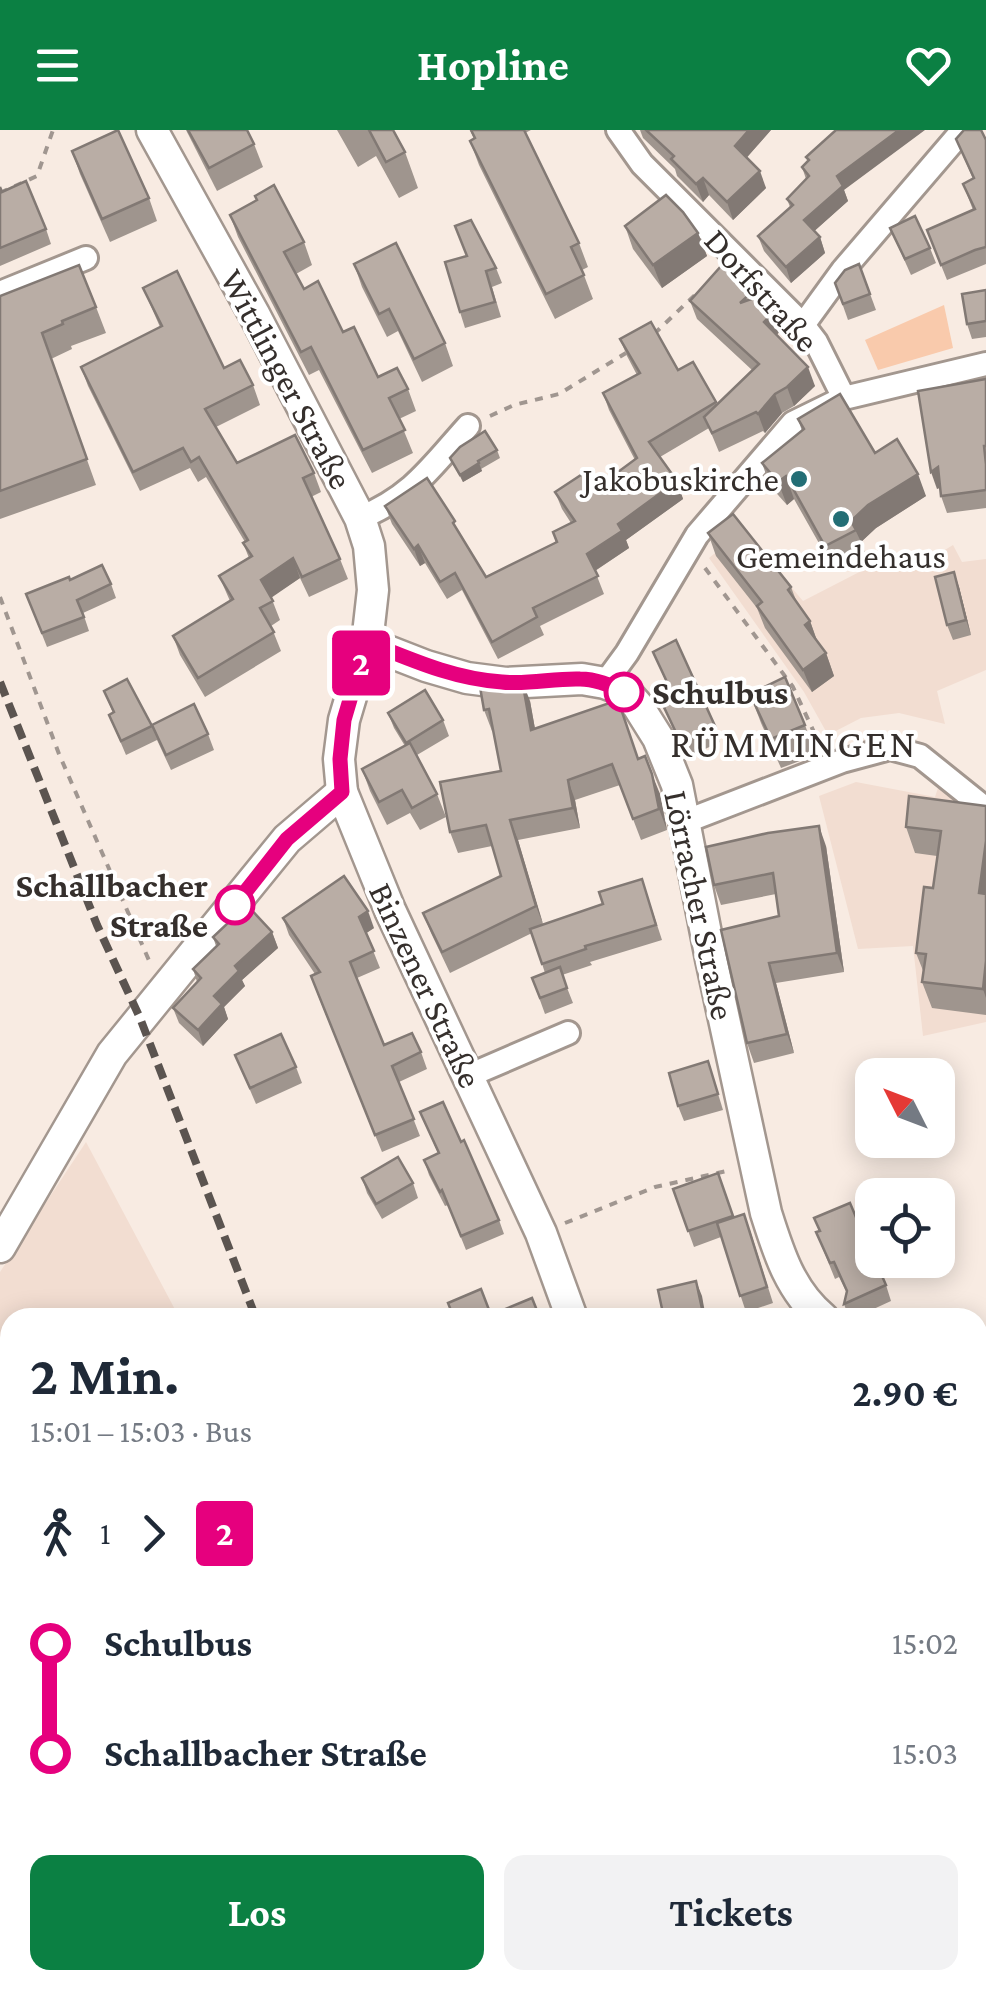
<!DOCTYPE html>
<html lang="de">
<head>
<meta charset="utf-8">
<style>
	body { margin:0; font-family:"Crimson Pro",serif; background:#f2f2f3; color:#1f2937; height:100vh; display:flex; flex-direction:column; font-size:38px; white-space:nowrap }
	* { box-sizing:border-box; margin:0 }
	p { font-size:32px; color:#747a83 }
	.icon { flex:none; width:55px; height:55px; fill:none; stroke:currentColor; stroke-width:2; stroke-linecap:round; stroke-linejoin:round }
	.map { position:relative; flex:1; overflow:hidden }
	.details { position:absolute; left:0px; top:1178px; width:988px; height:682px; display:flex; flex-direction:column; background:#fff; border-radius:30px 30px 0 0; box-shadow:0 5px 25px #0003 }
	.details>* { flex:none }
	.badge { padding:0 20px; border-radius:8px; font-size:35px; line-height:65px }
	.needle { width:65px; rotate:312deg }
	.fabs { position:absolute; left:855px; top:928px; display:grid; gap:20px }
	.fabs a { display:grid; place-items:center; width:100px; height:100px; border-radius:20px; background:#fff; box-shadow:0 5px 25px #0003; font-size:50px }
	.map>.badge { position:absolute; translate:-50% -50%; box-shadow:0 0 0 5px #fff }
	.legs { display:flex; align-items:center; gap:15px; height:110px; padding:0 30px; font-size:32px }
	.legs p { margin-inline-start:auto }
	.head { display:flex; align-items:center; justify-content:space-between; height:170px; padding:0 30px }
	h1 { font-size:55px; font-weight:700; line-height:75px }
	.primary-button { display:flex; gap:20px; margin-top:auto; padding:20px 30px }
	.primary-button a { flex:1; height:115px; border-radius:20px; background:#0b8043; color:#fff; font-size:40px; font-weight:700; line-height:115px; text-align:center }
	.primary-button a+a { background:#f2f2f3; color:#1f2937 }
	ul { padding:0 30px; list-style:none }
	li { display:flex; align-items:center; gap:35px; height:110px; font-size:38px }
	li i { display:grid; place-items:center; width:15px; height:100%; margin:0 12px; background:currentColor }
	li i::after { content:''; width:25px; height:25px; margin:-12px; border:8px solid; border-radius:50%; background:#fff }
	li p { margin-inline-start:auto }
	li:first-child i { background:linear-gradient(#0000 50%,currentColor 0) }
	li:last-child i { background:linear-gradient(currentColor 50%,#0000 0) }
	header { display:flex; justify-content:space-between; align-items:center; height:130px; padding:0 30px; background:#0b8043; color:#fff; font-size:45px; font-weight:700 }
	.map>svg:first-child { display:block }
	.built { fill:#f2ddd1 }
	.green { fill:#f9caac }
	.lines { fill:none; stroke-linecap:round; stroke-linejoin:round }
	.street-casing { stroke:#a3978f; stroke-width:28 }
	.secondary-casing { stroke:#a3978f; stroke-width:35 }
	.path { stroke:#a09690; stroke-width:4; stroke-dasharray:8 8; stroke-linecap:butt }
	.street { stroke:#fff; stroke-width:22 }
	.secondary { stroke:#fff; stroke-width:30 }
	.rail { stroke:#5b5450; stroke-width:8; stroke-dasharray:15 8; stroke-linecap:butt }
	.wall { fill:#9f958e }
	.shaded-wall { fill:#827974 }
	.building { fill:#b9ada5; stroke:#827974; stroke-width:2.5 }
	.line-1-casing { stroke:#fff; stroke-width:22 }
	.line-1 { stroke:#e6007e; stroke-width:15 }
	.poi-dot { fill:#236e75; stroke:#fff; stroke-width:4 }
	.stop-1-dot { fill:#fff; stroke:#e6007e; stroke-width:5 }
	.labels { text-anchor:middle; stroke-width:8; stroke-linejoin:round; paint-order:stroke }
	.street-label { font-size:35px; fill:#352f2c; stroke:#fff }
	.poi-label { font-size:35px; fill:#352f2c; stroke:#fff; text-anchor:end }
	.stop-label { font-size:35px; font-weight:bold; fill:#352f2c; stroke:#fff; text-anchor:start }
	.quarter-label { font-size:40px; letter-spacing:2.5px; fill:#352f2c; stroke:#fff }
</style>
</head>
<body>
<header><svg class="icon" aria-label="menu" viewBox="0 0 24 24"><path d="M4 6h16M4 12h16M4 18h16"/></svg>Hopline<svg class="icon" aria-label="heart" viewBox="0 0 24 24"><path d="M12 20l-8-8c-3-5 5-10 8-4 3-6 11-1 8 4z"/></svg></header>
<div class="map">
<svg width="986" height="1859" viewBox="0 0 986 1859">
	<rect width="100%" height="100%" fill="#f8ebe2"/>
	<g class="built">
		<path d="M743,400L803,471L904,419L915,438L953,415L962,432L986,429V540L937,561L945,594L899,583L861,588L828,605L804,562L709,428Z"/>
		<path d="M856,652L935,667L940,652L986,691V892L923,906L913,816L858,819L819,666Z"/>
		<path d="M86,1012L179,1187L10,1188V1850H516L520,1859H0V1142Z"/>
	</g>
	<path class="green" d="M944,175L953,218L878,240L865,210Z"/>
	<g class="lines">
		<defs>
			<g id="street">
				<path d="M618,0L642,34L803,195L816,212L844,268"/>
				<path d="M0,163L86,128"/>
				<path d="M803,195L843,140L963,0"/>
				<path d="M360,388C413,366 431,337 468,296"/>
				<path d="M605,553L627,523L697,405L793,293L844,268L986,234"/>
				<path d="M684,692L842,631L890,618L920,626L986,679"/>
				<path d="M468,946L568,903"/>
				<path d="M0,1507L10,1518"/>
				<path d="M173,1850L177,1859"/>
			</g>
			<g id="secondary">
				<path d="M152,0L254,184L360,388L369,416L373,460L367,513L344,590L339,629L342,662L390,780L541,1103L572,1188"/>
				<path d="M367,513L426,536L467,548L506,553L582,549L605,553L625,561L638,576L658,608L677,655L711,829L766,1083C778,1121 790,1161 823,1188"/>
				<path d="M0,1117L112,924L287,709L342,662"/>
				<path d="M978,1258L986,1261"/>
				<path d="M806,1850L809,1859"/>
			</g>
		</defs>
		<use href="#street" class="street-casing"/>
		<use href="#secondary" class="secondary-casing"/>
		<g class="path">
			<path d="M0,63L37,46L53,0"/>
			<path d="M654,204L698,162"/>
			<path d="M490,286L514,275L559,264L626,223"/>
			<path d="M705,438L793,557L819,613"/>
			<path d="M0,467L59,624L151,835"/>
			<path d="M565,1093L655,1057L731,1040"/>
			<path d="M978,1801L986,1799"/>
		</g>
		<use href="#street" class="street"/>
		<use href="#secondary" class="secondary"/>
		<g class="rail">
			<path d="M0,552L97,795L140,888L256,1188"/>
			<path d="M528,1850L531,1859"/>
		</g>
	</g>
	<g class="wall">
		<path d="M186,0H247L254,14L263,37L217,61Z"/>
		<path d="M337,0H393L405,22L418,58L399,68L376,26L358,37Z"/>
		<path d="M470,0H531L525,3L579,113L588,137L582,140L593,169L555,189L479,35L470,11L474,9Z"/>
		<path d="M640,0H771L747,27L766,58L733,90L709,65L703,72L677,46L675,39L643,8Z"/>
		<path d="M956,9L986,10V134L947,150L927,100L973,80L963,54L973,49Z"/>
		<path d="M72,21L149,68L157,91L110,112L80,44Z"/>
		<path d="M806,27L844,60L848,71L814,101L820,107L825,123L791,153L764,121L758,106L790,77L787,69L806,49L802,37L808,32Z"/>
		<path d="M0,57L2,62L46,99L51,114L0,136Z"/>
		<path d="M230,85L304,112L312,135L296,144L304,159L343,202L378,247L408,259L416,281L399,289L413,323L372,343L319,240L309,245L238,107Z"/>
		<path d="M625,96L698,103L707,126L662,158L633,119Z"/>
		<path d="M890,98L930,118L936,133L911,145Z"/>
		<path d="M466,126L496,138L502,153L492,157L501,187L465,198L460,182Z"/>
		<path d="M354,134L445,213L453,236L422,252L398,201L387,207L362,157Z"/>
		<path d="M859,134L876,180L848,190L835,153Z"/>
		<path d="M143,158L224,238L253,255L260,275L216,297L237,333L314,343L321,362L311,367L340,429L348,449L309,467L300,448L271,467L280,490L271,496L281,521L205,567L180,525L173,506L230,471L219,446L249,428L243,413L245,412L206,347L198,352L190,338L140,361L88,256L81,237L160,197Z"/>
		<path d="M986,160V207L972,209L967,194Z"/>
		<path d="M0,166L96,177L106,203L71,216L72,219L51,229L96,355L0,389Z"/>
		<path d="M754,168L774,182L780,201L777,205L815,256L794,276L782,283L765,303L763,301L719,322L709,298L660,327L677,351L683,369L626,410L629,418L595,441L604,464L540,496L544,505L498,529L462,460L447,469L425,433L420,436L392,394L385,376L460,404L486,447L556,413L553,402L571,393L562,379L555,362L595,359L635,330L609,280L603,263L637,245L627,226L620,209L678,240L693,232L717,275L752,240L697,189L690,171Z"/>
		<path d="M986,249V378L947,383L941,366L940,358L937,359Z"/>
		<path d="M798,289L875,323L926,366L876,398L861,412L865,423L833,438L794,369L787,375L770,356L762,333L802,301Z"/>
		<path d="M497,320L500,328L481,339L482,341L463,352L450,328Z"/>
		<path d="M708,403L791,457L797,473L810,491L818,513L826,523L834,546L812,562L765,498L757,478L716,426Z"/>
		<path d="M70,450L111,454L116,468L83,483L89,501L47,517L26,464Z"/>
		<path d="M959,457L971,505L953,510L947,495Z"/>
		<path d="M653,522L715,596L720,612L686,628L662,573L673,568Z"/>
		<path d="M104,561L152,596L208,604L214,620L171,640L157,610L126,625L109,585L113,583Z"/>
		<path d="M750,564L805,595L816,625L781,638L761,593Z"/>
		<path d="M530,571L535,599L638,629L660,664L667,700L641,710L620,655L575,670L580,698L518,710L543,795L603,774L642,749L662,810L590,832L592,835L562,845L573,873L545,884L532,848L545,843L532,803L450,843L431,803L423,783L501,746L492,716L458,723L450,702L501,641L493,600L492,601L484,580Z"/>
		<path d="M388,583L443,590L449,606L417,625L437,664L446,687L420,700L410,683L387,695L370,661L362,639L405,616L394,598Z"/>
		<path d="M986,676V885L932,878L922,852L924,843L916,823L933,758L937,726L915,723L906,697Z"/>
		<path d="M826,716L844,842L776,853L794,923L754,933L747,913L779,786L776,764L721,775L714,755Z"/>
		<path d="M283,788L374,798L366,803L380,838L357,848L384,915L421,922L427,939L399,952L420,1006L382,1022L317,863L315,844L289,805Z"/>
		<path d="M272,802L278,818L242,850L245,856L224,877L228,889L203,916L179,893L173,878L197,852L193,839L216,816L213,807Z"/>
		<path d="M235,925L296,937L302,953L256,974Z"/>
		<path d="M708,931L723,980L684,991L678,976Z"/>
		<path d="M420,982L461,1012L499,1090L504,1104L466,1120L448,1075L445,1076L429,1045L424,1030L438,1023Z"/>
		<path d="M718,1043L734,1088L750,1100L773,1173L746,1182L721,1107L694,1117L673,1059Z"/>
		<path d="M362,1048L413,1053L418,1068L382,1089L367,1063Z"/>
		<path d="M816,1102L886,1155L891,1171L854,1188H849L844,1174L847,1163L839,1147L835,1149Z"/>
		<path d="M10,1404V1441L0,1415V1410Z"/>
	</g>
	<g class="shaded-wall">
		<path d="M749,0H771L742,33L735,16Z"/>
		<path d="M899,0H925L844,60L848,71L810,105L804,90L837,46Z"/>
		<path d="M760,41L766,58L733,90L727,72Z"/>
		<path d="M703,48L709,65L703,72L696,54Z"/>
		<path d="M698,103L707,126L662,158L653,135Z"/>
		<path d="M820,107L825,123L791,153L786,137Z"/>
		<path d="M774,182L780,201L771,211L764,192Z"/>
		<path d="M808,237L815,256L794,276L787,257Z"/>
		<path d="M775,264L782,283L765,303L758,284Z"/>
		<path d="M479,333L482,341L463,352L460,345Z"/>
		<path d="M938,337L944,355L937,359L931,342Z"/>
		<path d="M918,344L926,366L876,398L861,412L851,391L868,375Z"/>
		<path d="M786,346L794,369L787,375L778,352Z"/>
		<path d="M677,351L683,369L626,410L629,418L593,442L587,424L618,394Z"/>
		<path d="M418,415L425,433L420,436L414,419Z"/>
		<path d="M293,428L300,448L268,470L261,450Z"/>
		<path d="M954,442L959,457L971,505L966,490Z"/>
		<path d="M810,491L818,514L805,495Z"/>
		<path d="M826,523L834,546L812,562L803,540Z"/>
		<path d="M522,550L530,571L539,621L531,600Z"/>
		<path d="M652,644L660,664L667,700L659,679Z"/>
		<path d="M568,650L575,670L580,698L573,678Z"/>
		<path d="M510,690L518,710L544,797L536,776Z"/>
		<path d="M819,696L826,716L844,842L837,823Z"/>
		<path d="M986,711V784L979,763Z"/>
		<path d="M368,781L374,798L365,804L359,787Z"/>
		<path d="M272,802L278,818L242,850L245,856L224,877L228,889L203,916L198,900L214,866L235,836Z"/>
		<path d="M986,831V868L983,859Z"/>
		<path d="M769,833L776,853L794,923L787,904Z"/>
		<path d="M696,1151L702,1166L706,1188H704Z"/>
		<path d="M10,1693V1723L0,1736V1706Z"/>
		<path d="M10,1835V1850H22L16,1859H0V1848Z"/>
	</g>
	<g class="building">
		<path d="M118,0L149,68L102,89L72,21Z"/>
		<path d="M188,0H247L254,14L209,38Z"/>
		<path d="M369,0H393L405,22L386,32Z"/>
		<path d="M471,0H524L579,113L571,117L584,145L546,164L470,11L475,8Z"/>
		<path d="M646,0H749L735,16L760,41L727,72L703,48L696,54L671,29L674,26Z"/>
		<path d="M836,0H899L837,46L843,56L804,90L820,107L786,137L758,106L793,75L787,69L809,46L802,37L809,30L806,27Z"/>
		<path d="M964,0H981L986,10V117L975,120L941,135L927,100L975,79L963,54L974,48L956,9Z"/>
		<path d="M26,51L46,99L0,118V57L2,62Z"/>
		<path d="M274,55L304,112L284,122L304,159L318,151L343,202L354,197L378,247L397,238L408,259L389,268L405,300L363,320L311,217L301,222L230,85L257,70L255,66Z"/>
		<path d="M666,65L683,82L698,103L653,135L625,96Z"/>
		<path d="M915,86L930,118L905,129L890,98Z"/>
		<path d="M471,90L496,138L486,141L495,172L460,182L445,132L467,126L455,96Z"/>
		<path d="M396,113L445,213L414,229L389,179L379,184L354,134Z"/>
		<path d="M859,134L870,164L843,174L835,153L845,140Z"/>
		<path d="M79,135L96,177L62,191L63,194L42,203L87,329L0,361V166Z"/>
		<path d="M722,135L752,162L740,173L757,167L774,182L764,192L808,237L787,257L775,264L758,284L756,282L712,303L704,287L759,234L690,171Z"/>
		<path d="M177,141L224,238L240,230L253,255L205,279L237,333L295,305L314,343L303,348L340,429L302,447L293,428L261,450L273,471L260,478L274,502L198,548L173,506L233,469L219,446L252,426L243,413L248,410L199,327L191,332L183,318L133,342L81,237L162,196L143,158Z"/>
		<path d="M986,160V191L967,194L962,164Z"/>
		<path d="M651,192L678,240L693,232L716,272L649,312L677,351L618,394L622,401L587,424L598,446L533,478L537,487L492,512L455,443L440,452L418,415L414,419L385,376L427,348L455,391L453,393L486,447L557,412L553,402L575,391L555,362L584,343L595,359L637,328L603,263L640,243L620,209Z"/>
		<path d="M986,249V316H984L986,334V360L941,366L938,337L931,342L918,261Z"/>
		<path d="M840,264L875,323L897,309L918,344L868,375L851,391L856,400L825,416L786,346L778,352L762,333L804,299L798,289Z"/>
		<path d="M485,301L497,320L478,331L479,333L460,345L450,328L460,317Z"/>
		<path d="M733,384L791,457L788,460L810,491L805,495L826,523L803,540L757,476L762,472L708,403Z"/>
		<path d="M102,435L111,454L77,470L84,487L42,503L26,464L69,447L70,450Z"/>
		<path d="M954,442L966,490L947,495L935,447Z"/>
		<path d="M676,510L715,596L681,613L662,573L674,567L653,522Z"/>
		<path d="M785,547L805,595L771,609L750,564Z"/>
		<path d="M127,549L152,596L121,611L109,585L114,582L104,561Z"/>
		<path d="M522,550L531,600L618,570L638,629L645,626L652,644L659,679L633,689L612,634L568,650L573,678L510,690L536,776L442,822L423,783L501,746L486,695L450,702L440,652L501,641L489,579L484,580L480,557Z"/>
		<path d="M425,560L443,590L406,613L388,583Z"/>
		<path d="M194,574L208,604L166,625L152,595Z"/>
		<path d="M410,613L437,664L412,678L402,660L379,672L362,639Z"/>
		<path d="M909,666L986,676V711L979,763L986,764V831L983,859L922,852L926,824L916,823L924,757L933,758L941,701L906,697Z"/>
		<path d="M819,696L837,823L769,833L787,904L747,913L721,800L779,786L773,743L714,755L706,717L768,703Z"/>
		<path d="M344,746L368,781L359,787L374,821L350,832L384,915L412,903L421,922L392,936L414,989L375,1005L311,846L320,842L283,788Z"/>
		<path d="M642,749L656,795L585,816L586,819L542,834L530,799L603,774L599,762Z"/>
		<path d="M247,775L272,802L235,836L239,841L214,866L222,874L198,900L173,878L201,848L193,839L219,814L213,807Z"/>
		<path d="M560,837L567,858L540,868L532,848Z"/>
		<path d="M281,904L296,937L250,958L235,925Z"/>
		<path d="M708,931L718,964L678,976L669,943Z"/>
		<path d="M443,972L461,1012L464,1010L499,1090L461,1106L442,1060L440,1062L424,1030L439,1023L420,982Z"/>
		<path d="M398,1027L413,1053L376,1074L362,1048Z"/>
		<path d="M718,1043L733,1086L688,1101L673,1059Z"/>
		<path d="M850,1073L872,1125V1130H875L886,1155L844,1174L847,1161L834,1132L830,1133L816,1102L820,1101L814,1088Z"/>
		<path d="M744,1084L767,1157L740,1166L717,1093Z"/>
		<path d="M696,1151L704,1188H664L658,1160Z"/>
		<path d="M481,1159L491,1185L532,1168L540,1188H454L448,1173Z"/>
		<path d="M10,1404V1430L0,1413V1410Z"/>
		<path d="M10,1638V1693L0,1706V1651Z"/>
		<path d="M10,1750V1835L0,1848V1762Z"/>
		<path d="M345,1850H396L399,1859H338L347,1855Z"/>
		<path d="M853,1850H915L917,1859H855Z"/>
		<path d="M937,1850H970L972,1859H939Z"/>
	</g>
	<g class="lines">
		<defs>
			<path id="line-1" d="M235,775L287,709L342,662L340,629L344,590L367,512C412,530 454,549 502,552C528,555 554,548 580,549C596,549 610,555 624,562"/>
		</defs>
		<use href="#line-1" class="line-1-casing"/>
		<use href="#line-1" class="line-1"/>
	</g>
	<g class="poi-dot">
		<circle cx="799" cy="349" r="10"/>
		<circle cx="841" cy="389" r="10"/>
	</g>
	<g class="stop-1-dot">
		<circle cx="624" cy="562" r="18"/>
		<circle cx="235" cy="775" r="18"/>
	</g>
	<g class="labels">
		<g class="street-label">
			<text transform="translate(762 160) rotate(48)" y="12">Dorfstraße</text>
			<text transform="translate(287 249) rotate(62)" y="12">Wittlinger Straße</text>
			<text transform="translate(700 775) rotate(78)" y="12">Lörracher Straße</text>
			<text transform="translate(426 855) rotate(65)" y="12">Binzener Straße</text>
		</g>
		<g class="poi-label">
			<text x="779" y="361">Jakobuskirche</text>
			<text x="841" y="438" text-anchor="middle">Gemeindehaus</text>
		</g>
		<g class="stop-label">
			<text x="652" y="574">Schulbus</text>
			<text x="208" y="767" text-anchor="end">Schallbacher<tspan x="208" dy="40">Straße</tspan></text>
		</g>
		<g class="quarter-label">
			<text x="794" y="627">RÜMMINGEN</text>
		</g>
	</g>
</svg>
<div class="fabs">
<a><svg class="needle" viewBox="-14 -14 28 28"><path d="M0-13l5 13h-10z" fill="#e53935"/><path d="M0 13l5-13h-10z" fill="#747a83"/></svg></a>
<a><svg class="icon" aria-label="locate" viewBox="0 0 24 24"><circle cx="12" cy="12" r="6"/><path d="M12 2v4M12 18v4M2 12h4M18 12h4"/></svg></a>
</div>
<b class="badge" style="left:361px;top:533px;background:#e6007e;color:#fff">2</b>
<section class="details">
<div class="head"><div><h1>2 Min.</h1><p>15:01 – 15:03 · Bus</p></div><b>2.90 €</b></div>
<div class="legs"><svg class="icon" aria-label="walk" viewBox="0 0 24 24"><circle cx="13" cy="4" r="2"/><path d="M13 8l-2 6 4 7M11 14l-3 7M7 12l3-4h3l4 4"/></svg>1<svg class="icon" aria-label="forward" viewBox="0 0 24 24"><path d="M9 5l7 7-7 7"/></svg><b class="badge" style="background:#e6007e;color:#fff">2</b></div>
<ul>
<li><i style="color:#e6007e"></i><b>Schulbus</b><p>15:02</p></li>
<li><i style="color:#e6007e"></i><b>Schallbacher Straße</b><p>15:03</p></li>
</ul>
<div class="primary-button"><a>Los</a><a>Tickets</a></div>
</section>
</div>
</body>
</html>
